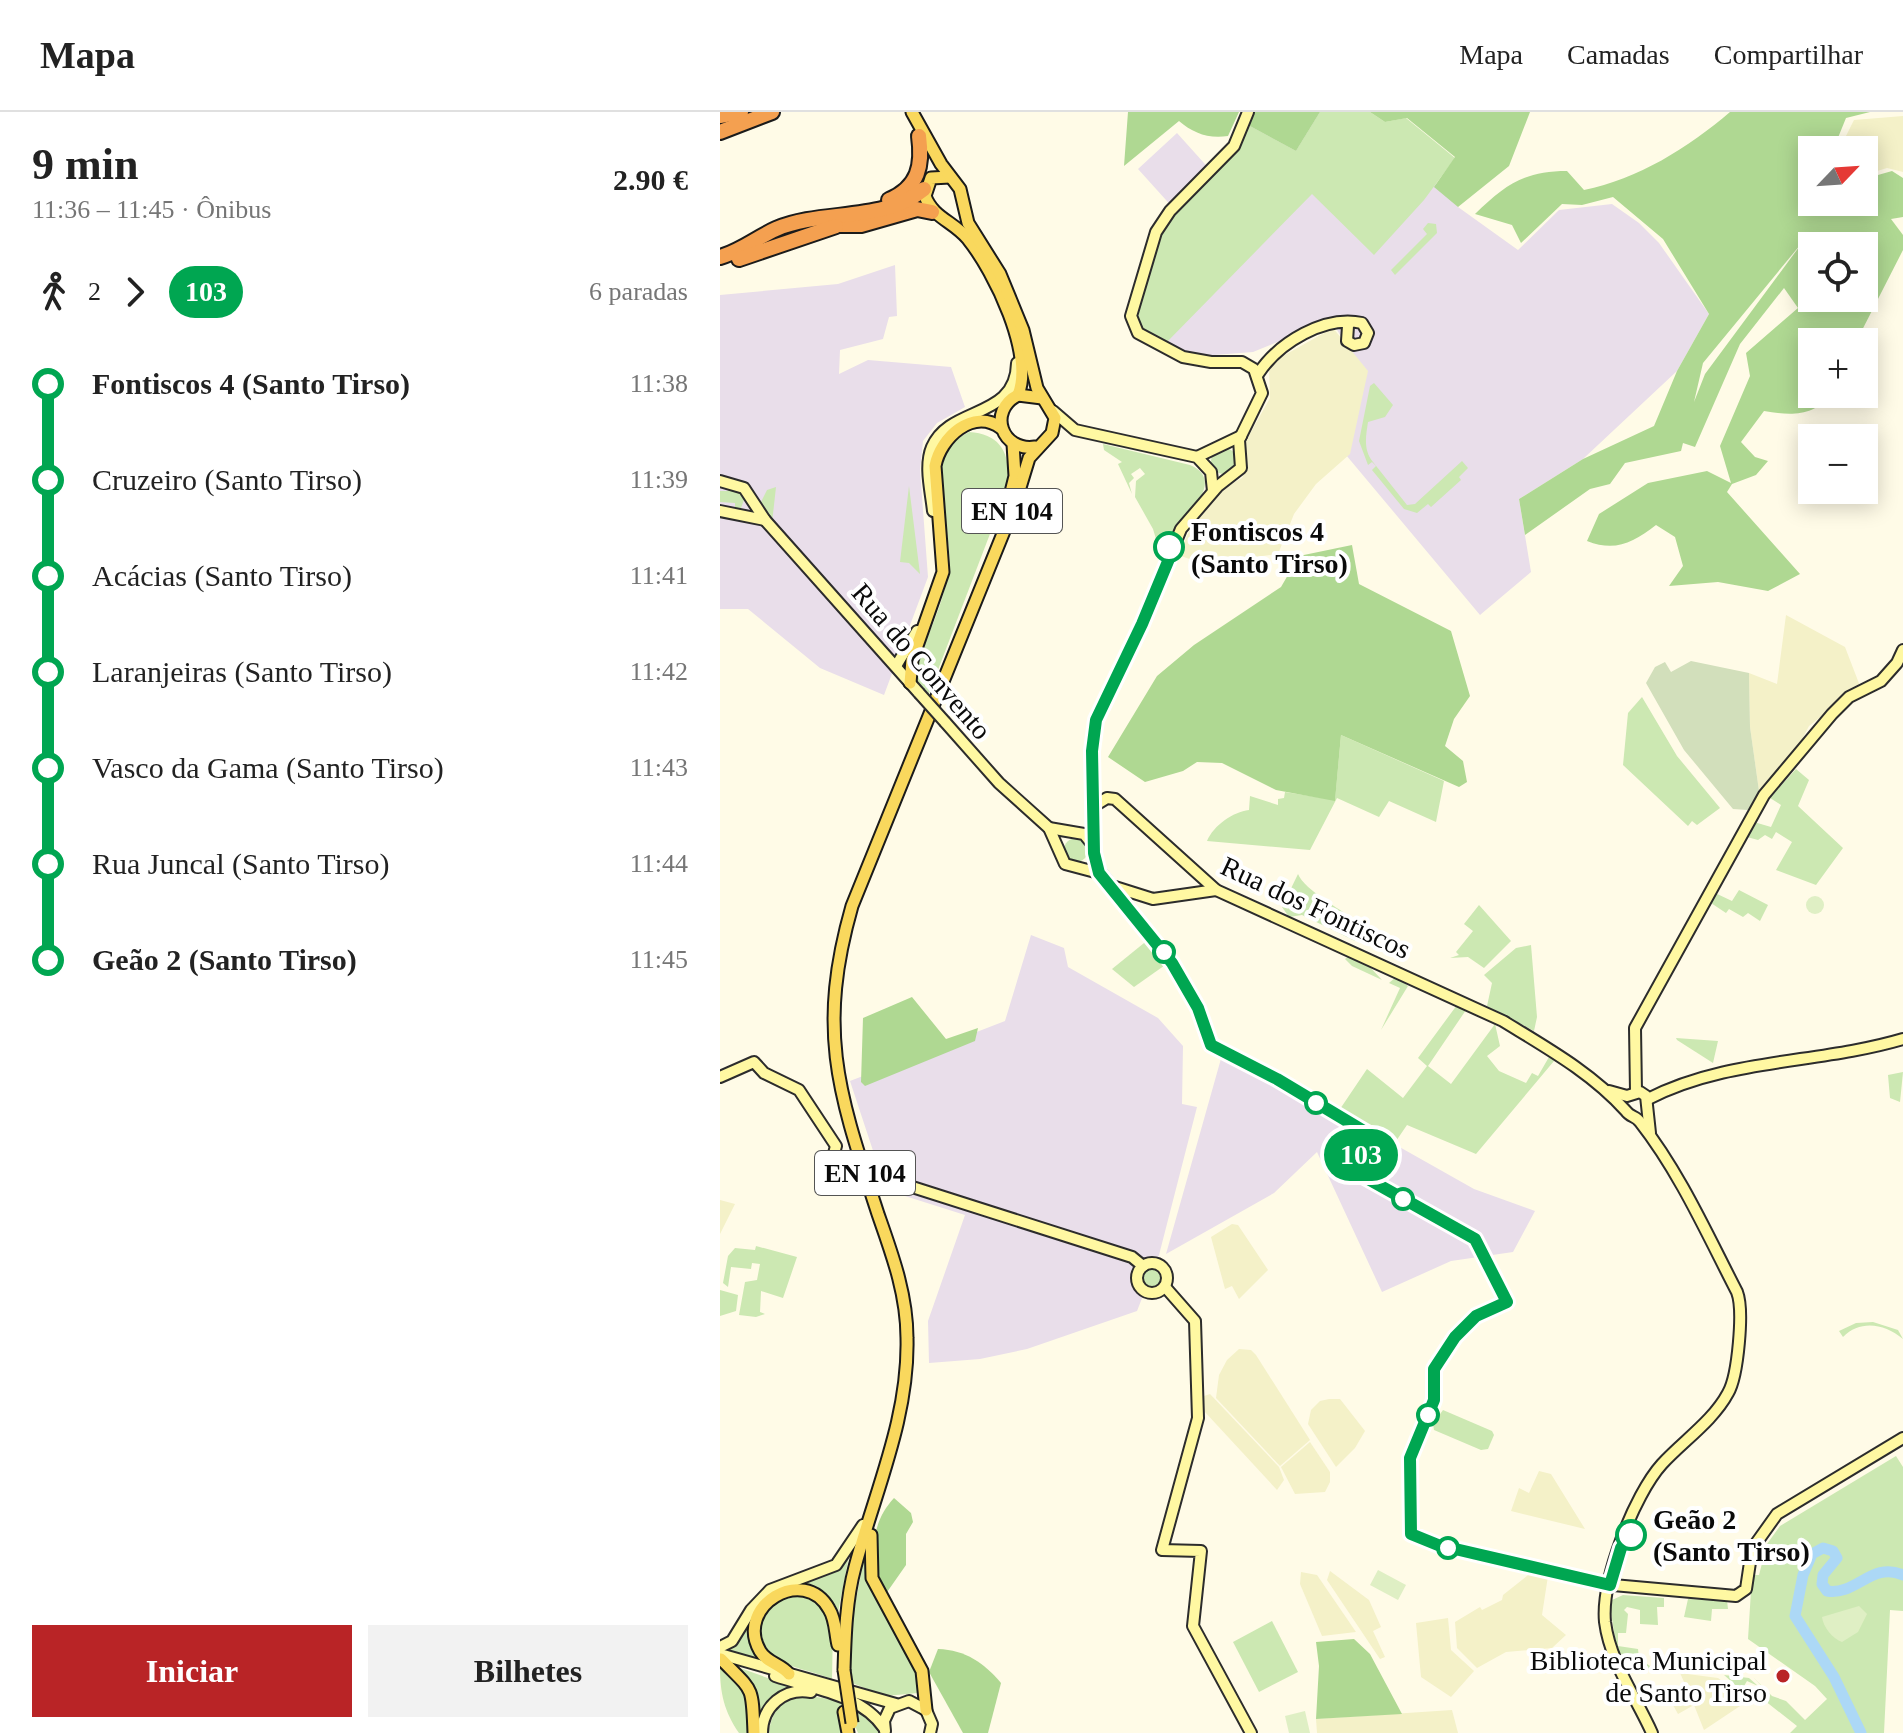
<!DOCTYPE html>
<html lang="pt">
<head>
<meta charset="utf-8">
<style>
	body { margin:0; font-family:Georgia,serif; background:#f2f2f2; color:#222; height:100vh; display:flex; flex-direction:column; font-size:30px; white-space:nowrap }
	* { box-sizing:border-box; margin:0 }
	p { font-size:26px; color:#767676 }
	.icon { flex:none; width:44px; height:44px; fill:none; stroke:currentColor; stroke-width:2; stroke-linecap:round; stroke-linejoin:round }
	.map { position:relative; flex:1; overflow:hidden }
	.details { display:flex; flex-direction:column; background:#fff; width:720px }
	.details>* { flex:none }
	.badge { padding:0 16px; border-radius:26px; font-size:28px; line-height:52px }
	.needle { width:52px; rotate:65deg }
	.buttons { position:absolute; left:1078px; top:24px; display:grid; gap:16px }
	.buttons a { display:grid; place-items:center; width:80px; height:80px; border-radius:0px; background:#fff; box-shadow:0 4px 20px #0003; font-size:40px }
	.map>.badge { position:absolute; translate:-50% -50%; box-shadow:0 0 0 4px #fff }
	.legs { display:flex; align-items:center; gap:12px; height:88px; padding:0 32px; font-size:26px }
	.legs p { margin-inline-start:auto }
	.head { display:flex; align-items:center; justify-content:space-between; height:136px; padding:0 32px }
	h1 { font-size:44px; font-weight:700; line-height:60px }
	.action { display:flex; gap:16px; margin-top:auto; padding:16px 32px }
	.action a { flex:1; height:92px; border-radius:0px; background:#b92426; color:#fff; font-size:32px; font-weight:700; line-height:92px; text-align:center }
	.action a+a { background:#f2f2f2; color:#222 }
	ul { padding:0 32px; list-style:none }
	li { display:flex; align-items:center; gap:28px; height:96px; font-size:30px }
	li i { display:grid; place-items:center; width:12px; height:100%; margin:0 10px; background:currentColor }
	li i::after { content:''; width:20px; height:20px; margin:-10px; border:6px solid; border-radius:50%; background:#fff }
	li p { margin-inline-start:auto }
	li:first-child i { background:linear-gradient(#0000 50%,currentColor 0) }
	li:last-child i { background:linear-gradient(currentColor 50%,#0000 0) }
	header { display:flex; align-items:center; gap:48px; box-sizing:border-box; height:112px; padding:0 40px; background:#fff; border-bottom:2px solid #e0e0e0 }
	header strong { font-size:38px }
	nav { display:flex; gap:44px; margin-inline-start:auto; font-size:28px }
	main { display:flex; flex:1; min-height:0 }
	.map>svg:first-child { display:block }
	.industrial { fill:#e9deea }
	.farmland { fill:#f4f1c8 }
	.green { fill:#cce8b2 }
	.forest { fill:#afd892; fill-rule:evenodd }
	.cemetery { fill:#d2dfbb }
	.pitch { fill:#dfefc4 }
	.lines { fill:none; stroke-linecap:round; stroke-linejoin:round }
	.river { stroke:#acd8f6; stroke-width:11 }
	.secondary-casing { stroke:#2c2c2c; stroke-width:14 }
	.primary-casing { stroke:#1b1b1b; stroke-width:15 }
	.highway-casing { stroke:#1b1b1b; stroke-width:18 }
	.secondary { stroke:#fff8a2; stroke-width:10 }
	.primary { stroke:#f9d85d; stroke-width:11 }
	.highway { stroke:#f4a050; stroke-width:14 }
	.secondary-bridge-casing { stroke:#2c2c2c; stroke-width:14; stroke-linecap:butt }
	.primary-bridge-casing { stroke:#1b1b1b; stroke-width:15; stroke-linecap:butt }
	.secondary-bridge { stroke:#fff8a2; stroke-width:10 }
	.primary-bridge { stroke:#f9d85d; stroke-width:11 }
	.line-1-casing { stroke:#fff; stroke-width:18 }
	.line-1 { stroke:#00a651; stroke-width:12 }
	.stop-1-dot { fill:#fff; stroke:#00a651; stroke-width:4 }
	.poi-dot { fill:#b92426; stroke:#fff; stroke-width:3 }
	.labels { text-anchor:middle; stroke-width:8; stroke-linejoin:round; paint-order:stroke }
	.shield { fill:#fff; stroke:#545454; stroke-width:2 }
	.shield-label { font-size:26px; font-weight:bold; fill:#0a0a0a }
	.stop-label { font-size:28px; font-weight:bold; fill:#0a0a0a; stroke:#fff; text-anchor:start }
	.street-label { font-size:28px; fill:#0a0a0a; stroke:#fff }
	.poi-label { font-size:28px; fill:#0a0a0a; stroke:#fff; text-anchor:end }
</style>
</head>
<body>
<header>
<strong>Mapa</strong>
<nav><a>Mapa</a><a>Camadas</a><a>Compartilhar</a></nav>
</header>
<main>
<section class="details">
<div class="head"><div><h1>9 min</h1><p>11:36 – 11:45 · Ônibus</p></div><b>2.90 €</b></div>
<div class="legs"><svg class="icon" aria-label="walk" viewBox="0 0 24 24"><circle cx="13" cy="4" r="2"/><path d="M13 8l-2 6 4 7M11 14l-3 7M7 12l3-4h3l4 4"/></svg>2<svg class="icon" aria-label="forward" viewBox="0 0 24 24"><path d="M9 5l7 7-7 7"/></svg><b class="badge" style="background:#00a651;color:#fff">103</b><p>6 paradas</p></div>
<ul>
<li><i style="color:#00a651"></i><b>Fontiscos 4 (Santo Tirso)</b><p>11:38</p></li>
<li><i style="color:#00a651"></i><span>Cruzeiro (Santo Tirso)</span><p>11:39</p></li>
<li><i style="color:#00a651"></i><span>Acácias (Santo Tirso)</span><p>11:41</p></li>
<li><i style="color:#00a651"></i><span>Laranjeiras (Santo Tirso)</span><p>11:42</p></li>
<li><i style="color:#00a651"></i><span>Vasco da Gama (Santo Tirso)</span><p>11:43</p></li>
<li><i style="color:#00a651"></i><span>Rua Juncal (Santo Tirso)</span><p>11:44</p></li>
<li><i style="color:#00a651"></i><b>Geão 2 (Santo Tirso)</b><p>11:45</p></li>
</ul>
<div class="action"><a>Iniciar</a><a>Bilhetes</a></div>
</section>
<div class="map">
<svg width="1183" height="1621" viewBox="0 0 1183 1621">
	<rect width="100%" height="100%" fill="#fffbe7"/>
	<g class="industrial">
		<path d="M600,0H650L738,95L798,138L839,98L892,92L919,111L939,131L989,202L957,259L863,347L799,387L811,460L760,503L626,343L644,262L611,208L533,240L481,244L455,236L423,217L418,200L434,136L455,98L418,57L457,21L493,61L523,29L528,13L576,39Z"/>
		<path d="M175,153L177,204L169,205L163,227L120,238L119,262L148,248L231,255L245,295L217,311L203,329L200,358L208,465L164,583L100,556L28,497H0V183L118,172Z"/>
		<path d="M311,823L344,836L348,855L438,906L463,934L462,992L477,995L439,1143L417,1199L307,1237L260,1247L209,1251L208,1209L245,1103L166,1078L130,969L285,909Z"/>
		<path d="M504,936L754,1077L815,1099L793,1140L731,1149L662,1180L597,1040L554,1081L446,1142Z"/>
	</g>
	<g class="farmland">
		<path d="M1183,4V60L1167,56L1144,63V38H1119L1134,8Z"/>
		<path d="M613,216L648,259L630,342L596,372L574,402L558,442L484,452L458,443L473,411L502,377L522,366L525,359L523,334L550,286L549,256L554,249Z"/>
		<path d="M1066,503L1125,535L1140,574L1089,614L1079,633L1039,679L1030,615L1029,561L1057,572Z"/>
		<path d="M0,1088L15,1092L0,1122Z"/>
		<path d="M512,1112L518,1113L548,1158L519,1187L512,1174L505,1177L491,1125Z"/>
		<path d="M519,1237L531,1238L536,1243L590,1328L560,1354L496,1286L499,1263L507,1248Z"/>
		<path d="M490,1282L559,1355L564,1368L557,1378L484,1299V1284Z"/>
		<path d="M609,1287H620L645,1319L635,1336L616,1355L588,1312L591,1298L600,1289Z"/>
		<path d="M590,1330L610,1360V1370L605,1380L575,1382L561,1355Z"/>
		<path d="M819,1359L831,1362L865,1417L791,1399L799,1376L809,1381Z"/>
		<path d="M610,1459L649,1488L661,1515L653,1519L665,1545L660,1547L607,1468Z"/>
		<path d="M581,1460L597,1463L636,1520L602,1524L580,1472Z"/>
		<path d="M812,1460L828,1464L822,1503L846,1523L832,1536L786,1540L757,1556L737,1536L735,1510L760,1495L762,1498L782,1488L783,1483Z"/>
		<path d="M728,1506L731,1538L754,1559L731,1585L701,1565L696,1511Z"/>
		<path d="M960,1561L998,1566L1017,1580L1023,1592L984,1618L974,1593L958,1602L953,1593L970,1583Z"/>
		<path d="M732,1598L738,1621H597L596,1607Z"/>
	</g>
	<g class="green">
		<path d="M600,0H650L665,10L686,6L735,46L704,88L654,143L592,82L446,231L423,217L417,208L418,200C429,171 428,132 448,106C473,74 515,53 528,13L576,39Z"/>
		<path d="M708,111L716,112L717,121L675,163L671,158L707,122L703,117Z"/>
		<path d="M654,271L673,293L665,305L648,310C646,324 643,338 653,350L687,393L695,392L742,349L748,356L739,365L741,368L711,395L708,392L697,401L684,397L652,358L656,354L652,350L648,353L639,329L650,274Z"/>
		<path d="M249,320C286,322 292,349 286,380L208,584L196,570L195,561C205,526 225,491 229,455C233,410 196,346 249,320Z"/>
		<path d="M383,332L470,353C514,372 447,416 442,447L433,417L415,385L416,369L425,362L420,356L411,362L414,366L409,371L412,382L398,352L402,350L384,338Z"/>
		<circle cx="504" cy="349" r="13"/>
		<path d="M9,373L25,385L21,396L15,398V391L0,390V379H8Z"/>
		<path d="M189,374L200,462L189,451L180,450Z"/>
		<path d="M56,375L52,411L41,390L47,378Z"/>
		<path d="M922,585L957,644L1000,696L977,713L972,709L968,714L903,653L908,601Z"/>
		<path d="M621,623L724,669L716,710L669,689L659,705L617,686L590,738L487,729C494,713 513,700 529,698L530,684L558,693V687L564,686L565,680L615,688Z"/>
		<path d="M1076,657L1089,668L1078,694L1123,736L1096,773L1056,758L1072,730L1056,720L1052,727L1045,723L1038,728L1027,725L1034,710L1051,715L1061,693L1050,686Z"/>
		<circle cx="356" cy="738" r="12"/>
		<path d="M578,762C584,778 625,800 641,812L638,817L642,820L635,829L582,803L569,805L562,795Z"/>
		<path d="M1019,778L1048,793L1040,809L1028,801L1023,805L1009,797L1006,801L988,789L993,780L1012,789Z"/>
		<path d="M759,793L791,829L764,856L748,845L730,846L739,843L736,840L753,819L744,812Z"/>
		<path d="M429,827L448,851L414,875L392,857Z"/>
		<path d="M811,833L817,905L814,919L767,894L772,871L764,863L796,836Z"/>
		<path d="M629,844L647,852L662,868L632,854L625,847Z"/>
		<path d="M676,865L688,874L661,918L680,876L669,871Z"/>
		<path d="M737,893L746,898L708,954L731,972L775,912L780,934L767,944L779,959L806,971L812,961L818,964L829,945L834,949L756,1042L687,1013L674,1032L618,1000L647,957L683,986L707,954L698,946Z"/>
		<path d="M956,926L998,929L993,951L957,928Z"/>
		<path d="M1183,960L1180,990L1170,986L1168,963Z"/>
		<path d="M36,1134L77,1145L63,1186L41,1179L40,1200L45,1202L36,1205L19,1203L25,1170L37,1168L40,1152L32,1151L31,1157L11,1155L8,1175L3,1171L8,1144L15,1136L35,1138Z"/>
		<circle cx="432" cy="1166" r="12"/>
		<path d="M0,1178L18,1183L16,1199L0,1204Z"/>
		<path d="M1153,1210L1178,1218L1183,1227C1164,1211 1140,1208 1123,1225L1119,1219L1136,1211Z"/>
		<path d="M723,1298L772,1319L774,1323L768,1337L761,1338L714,1318L713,1312Z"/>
		<path d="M1176,1344L1183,1355V1499L1170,1498L1164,1621H1070L1077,1614L1035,1581L1046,1586L1050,1583L1033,1565L1052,1584L1066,1589L1085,1608L1107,1587L1095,1574L1028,1527L1032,1463H1039L1047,1432L1060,1414Z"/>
		<path d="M146,1436L147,1456L199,1559L201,1576L198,1581L165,1584L132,1571L129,1524Z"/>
		<path d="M129,1444L117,1506L113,1494L68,1472L100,1465Z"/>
		<path d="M78,1483L100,1490L113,1514L112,1567C95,1560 66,1555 54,1545C25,1522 48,1487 78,1483Z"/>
		<path d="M903,1483L944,1486V1495H937L938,1513L920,1512V1498L907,1495L904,1498L908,1502L906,1521H898V1534L918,1537L919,1546L934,1557L918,1555L897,1539L890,1494L892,1488Z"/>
		<path d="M968,1487L1007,1488L1008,1497H992L991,1509L964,1505Z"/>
		<path d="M33,1500L31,1510L46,1549L2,1536Z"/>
		<path d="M552,1509L578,1560L539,1580L513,1530Z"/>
		<path d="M0,1555C27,1570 28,1593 31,1621H19C4,1599 0,1581 0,1555Z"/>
		<path d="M20,1556L73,1575L61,1580L38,1619L34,1577Z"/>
		<path d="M1004,1563L1029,1566L1038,1574L1027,1569L1024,1574L1032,1581L1029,1585Z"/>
		<path d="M79,1584C106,1584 149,1593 159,1621H138L136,1616L119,1621H49C51,1601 60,1590 79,1584Z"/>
	</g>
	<g class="forest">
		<path d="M408,0H519L508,24C488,27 473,21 459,9L404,54Z"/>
		<path d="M532,0H600L576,39L528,13Z"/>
		<path d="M650,0H810L789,54L738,95L714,75L735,45L687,6L665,10Z"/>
		<path d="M1010,0H1150L1126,6L1113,38H1092V90H1144V67L1172,59L1183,66V105L1171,107L1183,123V138L1136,230H1092V282H1109C1095,306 1067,303 1044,299L1021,330L1035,345L1048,349L1036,363L1012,372L1007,380L1080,462L1048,479L998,470L949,474L963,454L955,425L936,413C913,431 895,440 867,429L879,402L928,371L987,359L1011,371L1000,334L1030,264L1026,241L1078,196L1064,176L1020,232L975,335L963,331L961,339L905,351L890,372L870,377L805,423L799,387L863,347L934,314L957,259L989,202L943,127L893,85L862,93L842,92L801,131L792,113L755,102C785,73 804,59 847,59L864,78C918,67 968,36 1010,0ZM1085,127L985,262L974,290L983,251ZM1092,134H1144V186H1092Z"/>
		<path d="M632,433L639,472L731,519L750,584L734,607L725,634L743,649L747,670L739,675L621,623L615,689L556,678L502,651L477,650L463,659L425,670L388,645L437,564L474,533L561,475L579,444Z"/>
		<path d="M192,885L226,927L258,916L255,929L145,974L141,970L143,906Z"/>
		<path d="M174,1386L191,1401L193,1410L186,1422V1453L165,1483C150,1450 148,1414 174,1386Z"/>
		<path d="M634,1527L650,1542L682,1602L596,1607L599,1554L596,1530Z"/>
		<path d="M218,1537C246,1538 264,1551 281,1571L268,1621H243L209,1560Z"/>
	</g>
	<path class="cemetery" d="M971,549L1029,561L1030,615L1039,679L1028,698L1013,697L964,638L926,571L935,555L945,550L951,560Z"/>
	<g class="pitch">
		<circle cx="1095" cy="793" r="9"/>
		<path d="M658,1458L686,1473L678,1488L650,1473Z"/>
		<path d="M1139,1494L1147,1502L1138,1520L1122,1530C1113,1527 1103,1515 1102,1505Z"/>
		<path d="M585,1599L590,1621H569L565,1604Z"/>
	</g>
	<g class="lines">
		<path class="river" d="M1141,1621L1114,1565L1075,1504L1083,1463L1092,1442L1103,1436L1113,1439L1117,1446L1103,1463L1102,1472L1107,1479C1136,1484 1152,1449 1183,1463"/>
		<defs>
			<g id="secondary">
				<path d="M528,0L514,34L450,99L436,120L411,204L418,221L463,245L491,250H522L534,257L542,281L519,328L521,356L498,374L461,417L422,512L376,608L372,639L375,753L452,851L478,896L491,933L557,967L652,1024L636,1052L641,1063L755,1127L787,1190L756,1204L735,1225L714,1257V1288L690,1346L691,1422L718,1433L882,1472L1016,1484L1026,1477L1032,1437L1057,1402L1183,1326"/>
				<path d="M538,262C559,230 605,203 642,211L648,221L644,231L634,233L627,229L628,214"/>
				<path d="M333,299L355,318L477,345L491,360L493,379"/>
				<path d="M477,345L521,324"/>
				<path d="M0,369L24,376L45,408L199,581"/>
				<path d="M0,399L45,408"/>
				<path d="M213,399C211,379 204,354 212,335C230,293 296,308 297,251"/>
				<path d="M176,554L197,519"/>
				<path d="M225,610L279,671L329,716L345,752L379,761"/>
				<path d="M374,694L387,686L395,687L496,778L783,909C827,936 872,961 906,999C910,1005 916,1004 920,1010C960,1061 987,1122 1017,1180C1024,1198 1018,1264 1008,1281C993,1309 963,1329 942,1352C914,1383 881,1468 885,1510C890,1550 916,1585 932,1621"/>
				<path d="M329,716L364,722L373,733"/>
				<path d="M395,775L433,787L496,778"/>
				<path d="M0,965L34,950L44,961L79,978L116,1034L108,1063L130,1066"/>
				<path d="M889,979L907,984L920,980L926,984L930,1021"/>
				<path d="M916,980L915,916L1044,683L1112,602L1129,585L1161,569L1177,551L1183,538"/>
				<path d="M928,987C1007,946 1099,952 1183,927"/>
				<path d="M164,1071L186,1073L412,1145L423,1154"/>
				<circle cx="432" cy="1166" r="15"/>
				<path d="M446,1176L475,1209L478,1306L442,1438L481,1439L473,1514L531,1621"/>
				<path d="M0,1535L12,1529L31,1498L50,1478L116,1453L143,1413"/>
				<path d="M0,1542L176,1592"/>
				<path d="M55,1564C93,1577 141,1582 164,1616"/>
				<path d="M165,1619L164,1609L170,1596L189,1589L206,1598L212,1612L210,1621"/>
				<path d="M42,1621C42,1595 64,1575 91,1580"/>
			</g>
			<g id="primary">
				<path d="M230,65L211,66L205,84C213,106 233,109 248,127C275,161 314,241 298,283"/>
				<path d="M315,335C282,340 267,299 298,283L322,286"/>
				<path d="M289,388L295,364L293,332"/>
				<path d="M190,571L192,548L223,460L215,354C220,326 253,295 281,316"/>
				<path d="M151,1423L152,1466L202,1559L206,1598"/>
				<path d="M1,1547C34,1581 32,1572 34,1621"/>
				<path d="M124,1558C125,1524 126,1488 135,1455C155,1379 189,1306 187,1226C187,1182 172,1142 158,1102C119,982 96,920 132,794L295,392L309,346L332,321L335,306L317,276L303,218L280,162L248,111L240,77L221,52L192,0"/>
				<path d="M69,1562C61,1552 47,1551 40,1539C14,1494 84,1452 109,1497C116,1508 115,1521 118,1533"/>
				<path d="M124,1600L128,1621"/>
			</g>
			<g id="highway">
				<path d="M0,4L21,0"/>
				<path d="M0,20L52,0"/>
				<path d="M169,88C199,75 203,53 199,24"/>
				<path d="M105,113H141L197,97L212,100"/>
				<path d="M0,145C21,139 36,126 56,117C103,97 163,111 204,77"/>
				<path d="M19,147L116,114"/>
			</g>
		</defs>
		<use href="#secondary" class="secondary-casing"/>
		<use href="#primary" class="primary-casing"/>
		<use href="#highway" class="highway-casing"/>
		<use href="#secondary" class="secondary"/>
		<use href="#primary" class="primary"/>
		<use href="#highway" class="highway"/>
		<defs>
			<g id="secondary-bridge">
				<path d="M199,581L225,610"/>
				<path d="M130,1066L164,1071"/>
			</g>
			<path id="primary-bridge" d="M124,1558L132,1611"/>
		</defs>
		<use href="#secondary-bridge" class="secondary-bridge-casing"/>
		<use href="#primary-bridge" class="primary-bridge-casing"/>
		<use href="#secondary-bridge" class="secondary-bridge"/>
		<use href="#primary-bridge" class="primary-bridge"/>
	</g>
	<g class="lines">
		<defs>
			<path id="line-1" d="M449,435V447L422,512L376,608L372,639L374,741L379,761L452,851L478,896L491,933L557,967L652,1024L636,1052L641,1063L755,1127L787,1190L756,1204L735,1225L714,1257V1288L690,1346L691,1422L718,1433L890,1473L901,1436L911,1423"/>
		</defs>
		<use href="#line-1" class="line-1-casing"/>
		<use href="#line-1" class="line-1"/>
	</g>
	<g class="stop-1-dot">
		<circle cx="449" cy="435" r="14"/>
		<circle cx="444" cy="840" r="10"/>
		<circle cx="596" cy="991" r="10"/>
		<circle cx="683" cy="1087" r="10"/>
		<circle cx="708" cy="1303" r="10"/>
		<circle cx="911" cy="1423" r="14"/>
		<circle cx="728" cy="1436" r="10"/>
	</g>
	<circle class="poi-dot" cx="1063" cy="1564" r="8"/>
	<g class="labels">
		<g class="shield">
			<rect x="242" y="377" width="100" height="44" rx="6"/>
			<rect x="95" y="1039" width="100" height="44" rx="6"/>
		</g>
		<g class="shield-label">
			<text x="292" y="408">EN 104</text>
			<text x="145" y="1070">EN 104</text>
		</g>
		<g class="stop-label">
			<text x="471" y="429">Fontiscos 4<tspan x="471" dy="32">(Santo Tirso)</tspan></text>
			<text x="933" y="1417">Geão 2<tspan x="933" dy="32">(Santo Tirso)</tspan></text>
		</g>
		<g class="street-label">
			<text transform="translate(202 549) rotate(49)" y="10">Rua do Convento</text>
			<text transform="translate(596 795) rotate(25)" y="10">Rua dos Fontiscos</text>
		</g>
		<g class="poi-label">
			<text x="1047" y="1558">Biblioteca Municipal<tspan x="1047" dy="32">de Santo Tirso</tspan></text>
		</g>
	</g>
</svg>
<div class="buttons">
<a><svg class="needle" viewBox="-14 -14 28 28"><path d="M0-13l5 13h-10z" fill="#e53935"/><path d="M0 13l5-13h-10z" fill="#767676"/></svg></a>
<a><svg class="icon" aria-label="locate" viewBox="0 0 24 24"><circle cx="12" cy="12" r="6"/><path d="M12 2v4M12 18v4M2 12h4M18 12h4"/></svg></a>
<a>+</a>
<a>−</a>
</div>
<b class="badge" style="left:641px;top:1043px;background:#00a651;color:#fff">103</b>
</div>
</main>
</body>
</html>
